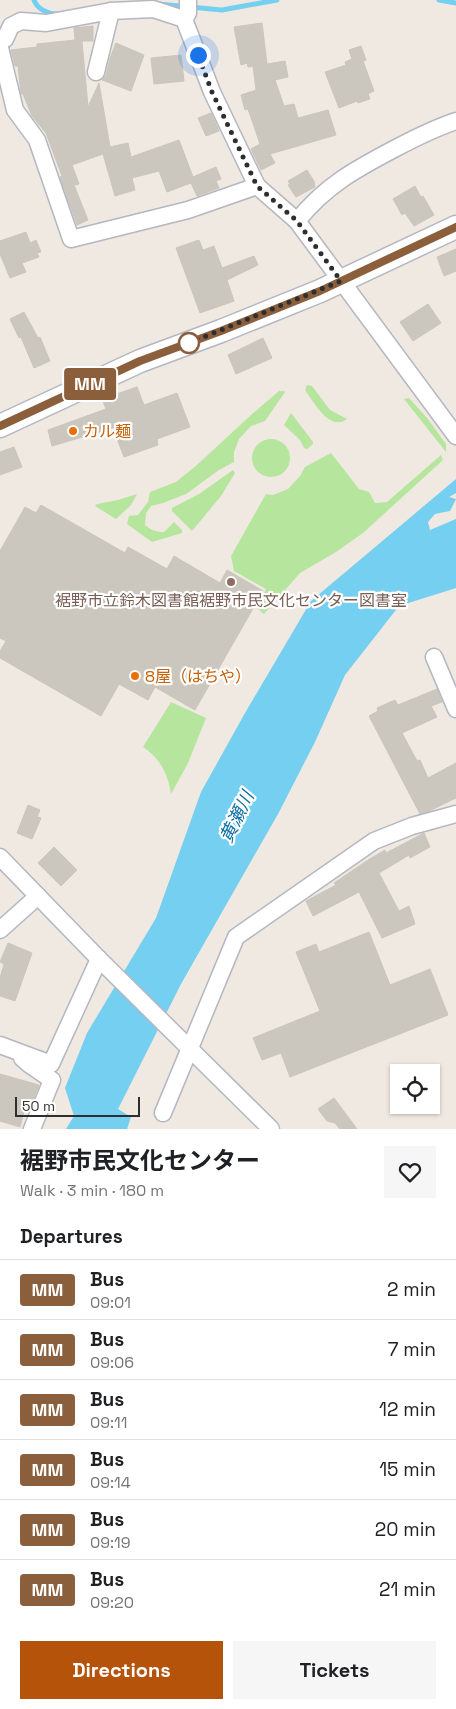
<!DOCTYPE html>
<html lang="en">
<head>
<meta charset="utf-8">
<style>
	body { margin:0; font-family:"Space Grotesk","Noto Sans JP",sans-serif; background:#f6f6f6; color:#202124; height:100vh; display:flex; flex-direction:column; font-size:19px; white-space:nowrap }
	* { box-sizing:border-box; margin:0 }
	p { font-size:16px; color:#757577 }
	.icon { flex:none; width:28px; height:28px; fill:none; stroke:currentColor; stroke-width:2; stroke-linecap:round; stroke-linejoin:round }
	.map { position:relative; height:1129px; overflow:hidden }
	.sheet { display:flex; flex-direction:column; background:#fff; flex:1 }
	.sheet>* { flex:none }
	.badge { padding:0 10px; border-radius:4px; font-size:18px; line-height:32px }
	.fabs { position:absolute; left:390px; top:1064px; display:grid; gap:10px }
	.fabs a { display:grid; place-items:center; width:50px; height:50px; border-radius:0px; background:#fff; box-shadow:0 1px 4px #0004; font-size:25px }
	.scale { position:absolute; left:15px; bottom:12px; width:125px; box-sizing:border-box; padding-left:5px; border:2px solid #2e2e2e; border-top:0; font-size:14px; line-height:18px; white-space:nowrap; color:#2e2e2e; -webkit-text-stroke:4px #fff; paint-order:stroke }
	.you { position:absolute; width:25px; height:25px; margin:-12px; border:4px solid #fff; border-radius:50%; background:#1a73e8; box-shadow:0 0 0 8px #1a73e833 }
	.map>.badge { position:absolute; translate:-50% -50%; box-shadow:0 0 0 2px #fff }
	h2 { padding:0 20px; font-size:19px; line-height:45px }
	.round { display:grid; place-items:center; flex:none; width:52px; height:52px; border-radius:0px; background:#f6f6f6 }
	.head { display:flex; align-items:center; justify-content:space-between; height:85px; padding:0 20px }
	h1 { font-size:24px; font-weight:700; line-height:38px }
	.action { display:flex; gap:10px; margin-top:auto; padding:10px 20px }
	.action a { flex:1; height:58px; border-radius:0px; background:#b45309; color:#fff; font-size:20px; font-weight:700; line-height:58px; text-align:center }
	.action a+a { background:#f6f6f6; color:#202124 }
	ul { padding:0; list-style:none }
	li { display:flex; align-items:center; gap:15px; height:60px; padding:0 20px; border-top:1px solid #e0e0e0 }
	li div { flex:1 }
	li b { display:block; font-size:19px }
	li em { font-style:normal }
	li .badge { min-width:55px; font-weight:700; text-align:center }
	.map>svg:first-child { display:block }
	.green { fill:#b6e59e }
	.water { fill:#75cff0 }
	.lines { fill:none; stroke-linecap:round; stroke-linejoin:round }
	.stream { stroke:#75cff0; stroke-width:5 }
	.building { fill:#cbc7bf; stroke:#cbc5ba }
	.minor-casing { stroke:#b4b7c1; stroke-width:19 }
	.secondary-casing { stroke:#b4b7c1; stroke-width:25 }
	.minor { stroke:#fff; stroke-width:16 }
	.secondary { stroke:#fff; stroke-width:22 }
	.line-casing { stroke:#fff; stroke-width:11 }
	.line { stroke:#8b5e3c; stroke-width:8 }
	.walk { stroke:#2e2e2e; stroke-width:5; stroke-dasharray:0 9 }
	.stop-dot { fill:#fff; stroke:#8b5e3c; stroke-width:2.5 }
	.food-dot { fill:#e8710a; stroke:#fff; stroke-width:2 }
	.education-dot { fill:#8d6e63; stroke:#fff; stroke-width:2 }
	.labels { text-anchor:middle; stroke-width:4.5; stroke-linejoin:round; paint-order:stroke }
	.food-label { font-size:16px; fill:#c56008; stroke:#fff; text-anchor:start }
	.education-label { font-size:16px; fill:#785e54; stroke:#fff }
	.water-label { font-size:18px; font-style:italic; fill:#0d6fa3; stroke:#fff }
</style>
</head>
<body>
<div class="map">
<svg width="456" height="1129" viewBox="0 0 456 1129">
	<rect width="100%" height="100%" fill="#efe9e1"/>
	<g class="green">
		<path d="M307,385L312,386L330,410L347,419C329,432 314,402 305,390Z"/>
		<path d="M279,391H284L285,392L265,421L251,426L239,439L234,452V462L219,470L186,494L163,503L151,506L146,513L145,525C151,530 156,532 164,532L174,522L182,530V533L152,542L127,524L129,516L138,515L148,502L150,492L176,482L197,465L251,415Z"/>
		<path d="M409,398L427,418L446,444V452L404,399Z"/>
		<path d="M291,413L313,442V444L307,449L304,448L300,440L284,425Z"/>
		<circle cx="271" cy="458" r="19"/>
		<path d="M331,453L359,489L369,492L375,503L387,502L441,455L443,460L363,533L336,552L300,573L264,614L257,608L266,589L234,571L231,556L266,494L273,495L288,489L300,476L305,467Z"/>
		<path d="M233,470L235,473L221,496L192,531L172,511V508L199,494Z"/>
		<path d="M137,494L131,505L116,519L95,506L97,504L118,500Z"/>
		<path d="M171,702L206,718L188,763L171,794C168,774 160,758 143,747Z"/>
	</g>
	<path class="water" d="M456,479V493L449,497L456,499L450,511L435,514L428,522L430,530L456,519V588L399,606L345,675L315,742L278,814L181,984L118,1109L131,1117L127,1129H66L74,1116L65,1088L87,1033L156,918L201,792L245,713L311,601Z"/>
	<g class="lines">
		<g class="stream">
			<path d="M34,0C37,9 48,14 57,14"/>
			<path d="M439,0L456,3"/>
			<path d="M158,4L222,10L277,0"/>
		</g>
	</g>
	<g class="building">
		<path d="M262,23L267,64L285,61L288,77L275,80L284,106L294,104L298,118L328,110L336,135L270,154L275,163L261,170L251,149L260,144L248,109L245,110L241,95L256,90L253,66L248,67L247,63L241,65L234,27Z"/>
		<path d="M93,26V41H82L88,107L99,83L110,147L128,143L131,157L179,140L193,177L216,167L221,179L216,181L219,188L197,196L191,183L167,192L159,171L132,178L135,190L115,196L103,154L72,165L79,184L74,185L88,220L77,225L60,177L62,176L46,133L32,116L23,94H21L18,66H15L11,50L37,47V44L75,40L74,28Z"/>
		<path d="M116,43L144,55L131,91L102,80L106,75L110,58Z"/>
		<path d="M361,46L366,60L363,61L374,91L368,94L370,99L358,103L357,101L339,108L325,72L346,65L345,62L352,59L349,50Z"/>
		<path d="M181,55L184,81L154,84L151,58Z"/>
		<path d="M211,113L219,131L206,136L198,118Z"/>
		<path d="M307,170L315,183H314L315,187L296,197L288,185L290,184L288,181Z"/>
		<path d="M415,186L421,197L423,196L434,215L414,226L405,213L402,215L393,199Z"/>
		<path d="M26,232L30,243L36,240L41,252L37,253L39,257L22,263L26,272L10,278L0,254V241Z"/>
		<path d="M199,240L203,250L214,246L222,268L254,256L258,265L227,280L234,301L200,313L176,248Z"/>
		<path d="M456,249V271L444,276L437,257Z"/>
		<path d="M428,304L441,323L413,341L400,322Z"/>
		<path d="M24,312L38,338L40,337L50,361L34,368L21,337L19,338L10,319Z"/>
		<path d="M263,338L272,358L236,374L228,355Z"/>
		<path d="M137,387L144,405L177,393L190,427L157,439L158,445L124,457L113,428L52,446L48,430L106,409L102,399Z"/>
		<path d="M14,447L22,467L0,475V452Z"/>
		<path d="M41,505L125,553L128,547L167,569L174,556L220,583L227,570L263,591L195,710L155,687L148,700L119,684L101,716L0,658V651L6,641L0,638V551L25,507L36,513Z"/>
		<path d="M437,689L442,702L431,706L437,717L402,733L417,761L420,760L428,778L456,763V798L429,811L420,814L369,716L378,711L377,708L395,700L398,705Z"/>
		<path d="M28,805L40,810L37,817L41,818L32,839L17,833Z"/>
		<path d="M424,833L430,847L410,858L409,855L379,873L399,911L409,906L415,924L382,938L359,892L313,916L306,901L336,885L334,883L368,860L385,850L386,853Z"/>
		<path d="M54,847L77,870L61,886L38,863Z"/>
		<path d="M369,932L390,985L430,969L448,1015L290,1077L281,1053L262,1060L253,1038L320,1011L296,952L316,944L319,952Z"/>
		<path d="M8,943L32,953L15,1001L0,996V978L4,964L0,962Z"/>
		<path d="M0,1074L39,1085L29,1109L25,1108L20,1127L0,1121Z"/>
		<path d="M334,1098L357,1129H340L335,1123L327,1121L318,1109Z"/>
	</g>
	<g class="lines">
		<defs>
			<g id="minor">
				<path d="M184,19L188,13V0"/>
				<path d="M0,39H5L11,26L21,21L46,23L111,11"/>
				<path d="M0,48L15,110L37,140L71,239L188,210L257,186"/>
				<path d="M96,72L111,11L153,9L184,19L212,92L257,186L297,221L456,436"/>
				<path d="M297,221C326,185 356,169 396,148C415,138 435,128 456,121"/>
				<path d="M434,657L456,709"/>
				<path d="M0,857L99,959L271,1129"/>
				<path d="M0,930L38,896"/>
				<path d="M0,1045L51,1064L99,959"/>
				<path d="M22,1058L30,1065L52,1080L32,1129"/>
				<path d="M163,1113L236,937L374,841L412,826L456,814"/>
			</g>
			<path id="secondary" d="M0,426L140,361L221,331L320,291L456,227"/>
		</defs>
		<use href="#minor" class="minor-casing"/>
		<use href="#secondary" class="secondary-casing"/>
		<use href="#minor" class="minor"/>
		<use href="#secondary" class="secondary"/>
	</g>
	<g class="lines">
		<defs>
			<path id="line" d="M0,426L140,361L221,331L320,291L456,227"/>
		</defs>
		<use href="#line" class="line-casing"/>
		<use href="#line" class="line"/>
		<path class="walk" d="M189,343L341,281L297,221L257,186L212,92L198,55"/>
	</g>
	<circle class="stop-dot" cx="189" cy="343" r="10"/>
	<g class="food-dot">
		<circle cx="73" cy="431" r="5"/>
		<circle cx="135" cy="676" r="5"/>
	</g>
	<circle class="education-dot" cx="231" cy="582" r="5"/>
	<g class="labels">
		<g class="food-label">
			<text x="83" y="437">カル麺</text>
			<text x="145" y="682">8屋（はちや）</text>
		</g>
		<g class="education-label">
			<text x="231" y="606">裾野市立鈴木図書館裾野市民文化センター図書室</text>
		</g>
		<g class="water-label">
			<text transform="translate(237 817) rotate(-64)" y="6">黄瀬川</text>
		</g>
	</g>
</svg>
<div class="fabs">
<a><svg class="icon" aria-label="locate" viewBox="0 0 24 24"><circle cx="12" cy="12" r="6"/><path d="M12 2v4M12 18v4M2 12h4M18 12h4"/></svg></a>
</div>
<div class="scale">50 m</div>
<div class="you" style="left:198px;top:55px"></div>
<b class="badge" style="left:90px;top:384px;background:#8b5e3c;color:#fff">MM</b>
</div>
<section class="sheet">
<div class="head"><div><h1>裾野市民文化センター</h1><p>Walk · 3 min · 180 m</p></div><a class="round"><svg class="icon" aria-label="heart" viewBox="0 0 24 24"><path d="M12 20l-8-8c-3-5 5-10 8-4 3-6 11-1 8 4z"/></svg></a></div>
<h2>Departures</h2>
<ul>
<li><span class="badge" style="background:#8b5e3c;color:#fff">MM</span><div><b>Bus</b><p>09:01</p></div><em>2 min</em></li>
<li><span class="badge" style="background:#8b5e3c;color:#fff">MM</span><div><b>Bus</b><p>09:06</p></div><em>7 min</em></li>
<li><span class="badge" style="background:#8b5e3c;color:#fff">MM</span><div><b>Bus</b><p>09:11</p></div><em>12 min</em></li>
<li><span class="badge" style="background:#8b5e3c;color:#fff">MM</span><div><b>Bus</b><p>09:14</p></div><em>15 min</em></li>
<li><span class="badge" style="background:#8b5e3c;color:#fff">MM</span><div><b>Bus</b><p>09:19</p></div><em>20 min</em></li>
<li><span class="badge" style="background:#8b5e3c;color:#fff">MM</span><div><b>Bus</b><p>09:20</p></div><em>21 min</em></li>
</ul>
<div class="action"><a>Directions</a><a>Tickets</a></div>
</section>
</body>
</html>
